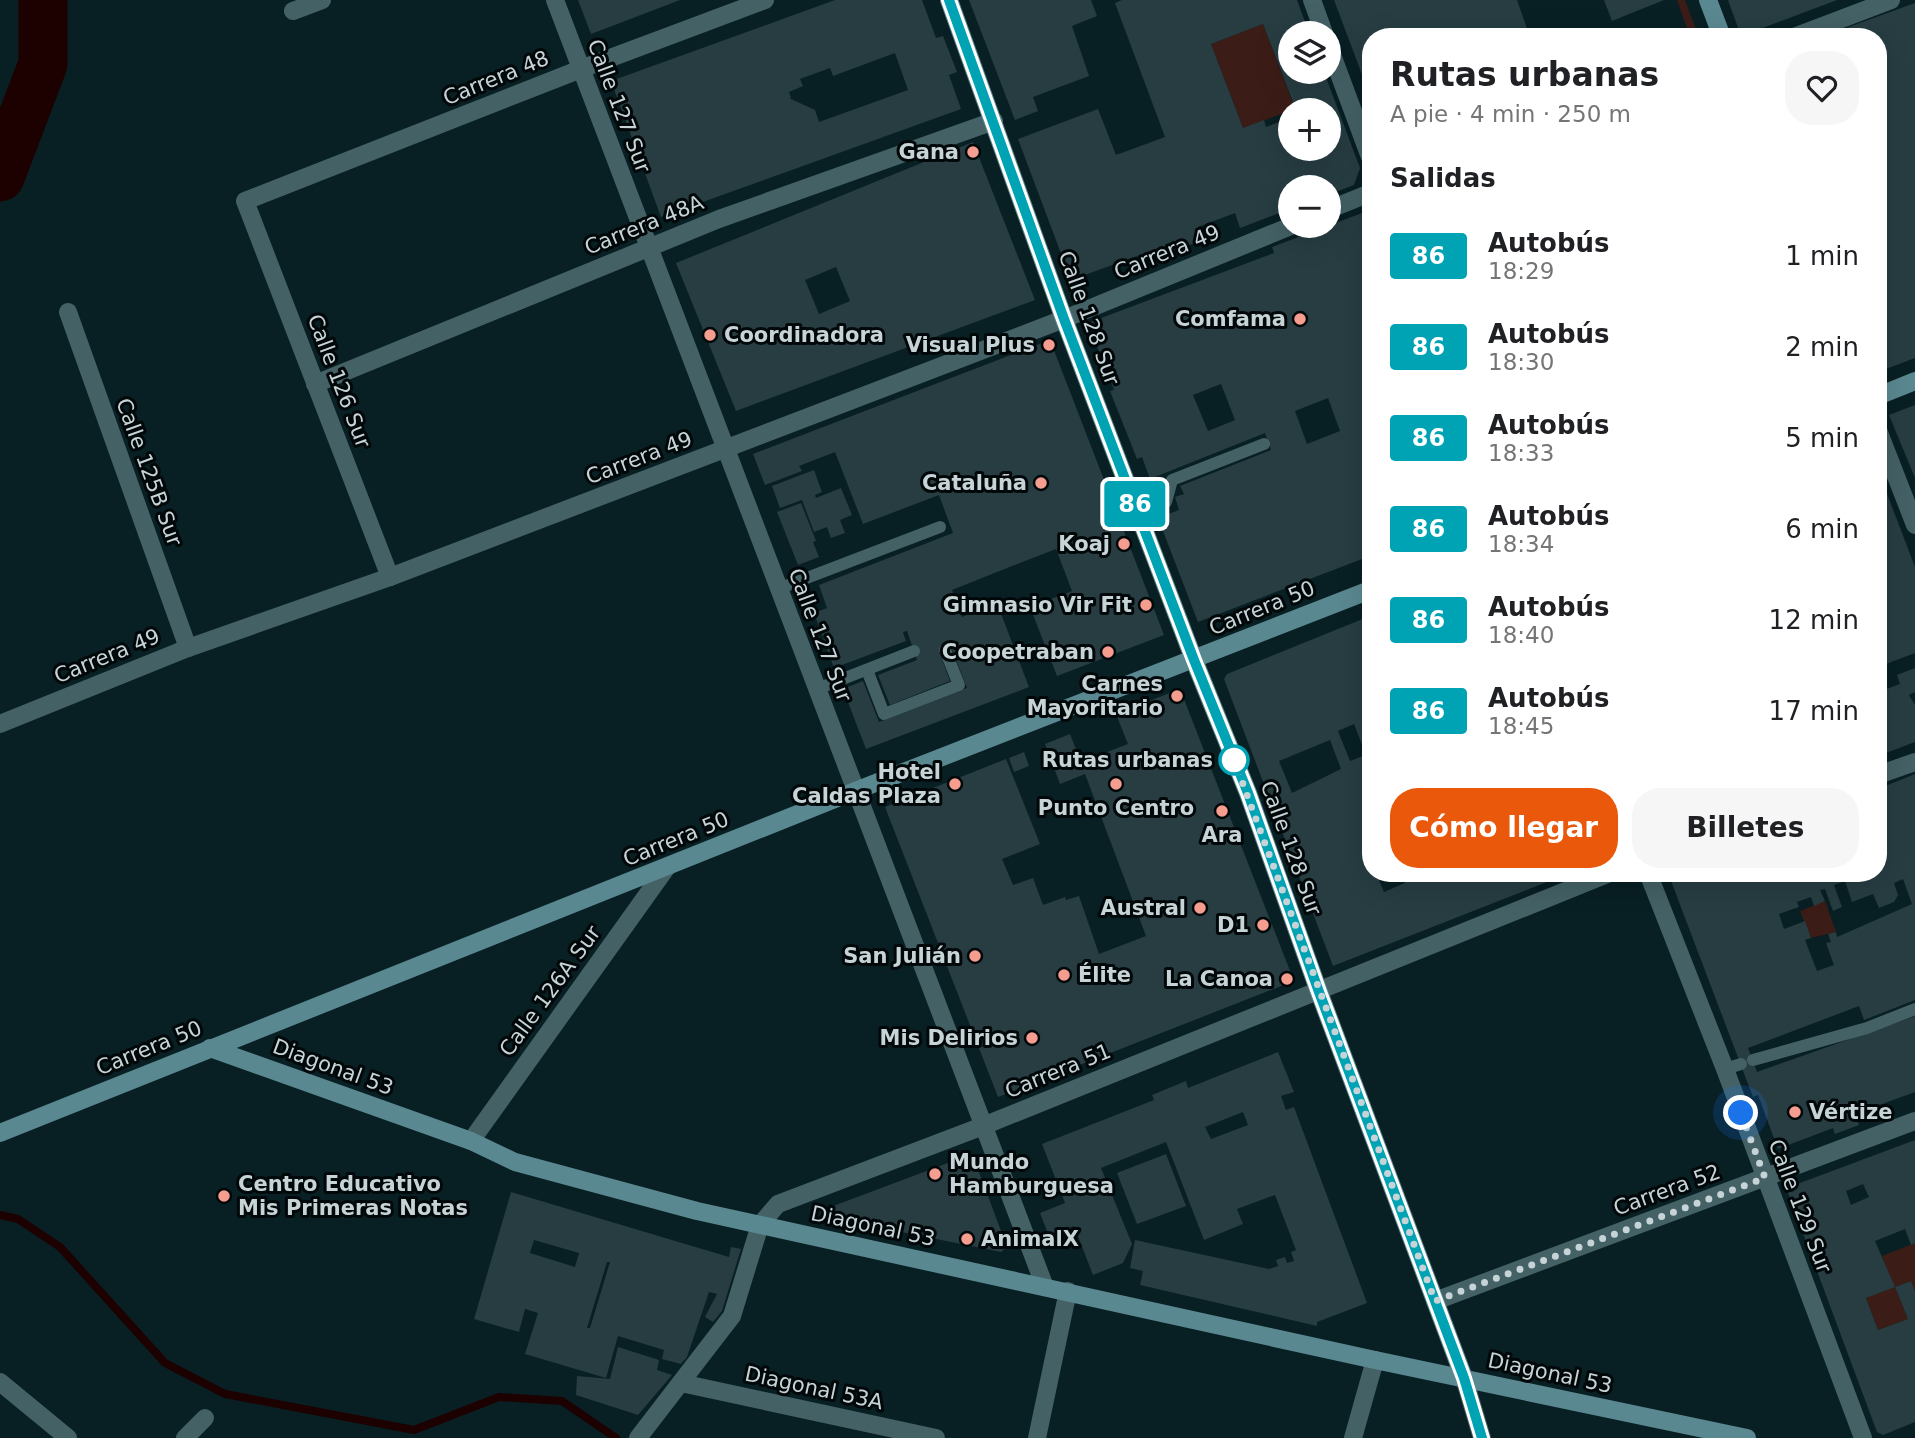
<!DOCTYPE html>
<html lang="es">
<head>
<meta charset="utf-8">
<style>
	body { margin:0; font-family:"DejaVu Sans",sans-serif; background:#f6f6f6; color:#202124; height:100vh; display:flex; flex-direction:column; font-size:26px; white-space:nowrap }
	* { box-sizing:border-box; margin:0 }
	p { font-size:23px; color:#757577 }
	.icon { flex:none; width:38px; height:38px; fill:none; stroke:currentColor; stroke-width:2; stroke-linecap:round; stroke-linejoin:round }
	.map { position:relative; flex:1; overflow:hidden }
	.sheet { position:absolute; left:1362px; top:28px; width:525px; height:854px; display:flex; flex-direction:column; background:#fff; border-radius:28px; box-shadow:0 7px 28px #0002 }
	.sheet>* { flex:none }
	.badge { padding:0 14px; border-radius:5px; font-size:24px; line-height:46px }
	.buttons { position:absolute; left:1278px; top:21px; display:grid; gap:14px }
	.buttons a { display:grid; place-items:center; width:63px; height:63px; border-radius:50%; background:#fff; box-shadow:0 7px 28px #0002; font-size:35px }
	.you { position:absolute; width:35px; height:35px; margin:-18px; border:5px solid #fff; border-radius:50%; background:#1a73e8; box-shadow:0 0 0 10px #1a73e833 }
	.map>.badge { position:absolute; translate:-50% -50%; box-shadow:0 0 0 4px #fff }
	h2 { padding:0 28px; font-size:26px; line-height:63px }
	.round { display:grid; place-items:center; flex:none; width:74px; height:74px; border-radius:28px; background:#f6f6f6 }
	.overview { display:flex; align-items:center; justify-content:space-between; height:119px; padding:0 28px }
	h1 { font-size:33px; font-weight:800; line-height:52px }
	.primary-button { display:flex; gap:14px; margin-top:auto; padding:14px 28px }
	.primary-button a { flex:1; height:80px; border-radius:28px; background:#ea580c; color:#fff; font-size:28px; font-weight:800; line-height:80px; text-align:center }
	.primary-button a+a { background:#f6f6f6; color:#202124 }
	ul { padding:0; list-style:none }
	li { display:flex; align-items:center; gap:21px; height:91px; padding:0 28px }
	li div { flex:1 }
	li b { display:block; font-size:26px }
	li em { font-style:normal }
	li .badge { min-width:77px; font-weight:700; text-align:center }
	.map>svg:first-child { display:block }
	.green { fill:#3c1c17 }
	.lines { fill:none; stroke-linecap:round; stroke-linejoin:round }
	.stream { stroke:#1d0000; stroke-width:8 }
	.river { stroke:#1d0000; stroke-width:49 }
	.building { fill:#273d42; fill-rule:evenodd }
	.lane { stroke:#446166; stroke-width:12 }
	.street { stroke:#446166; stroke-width:18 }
	.secondary { stroke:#5a8891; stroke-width:18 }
	.line-casing { stroke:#fff; stroke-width:16 }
	.line { stroke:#00a3b4; stroke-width:10 }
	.walk { stroke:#c7d4d7; stroke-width:7; stroke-dasharray:0 12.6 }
	.poi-dot { fill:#f59d8f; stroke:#020809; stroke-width:2.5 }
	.stop-dot { fill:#fff; stroke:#00a3b4; stroke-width:3.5 }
	.labels { text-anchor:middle; stroke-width:6; stroke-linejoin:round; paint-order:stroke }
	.street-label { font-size:21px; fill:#c7d4d7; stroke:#020809 }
	.poi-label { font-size:21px; font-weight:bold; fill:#c7d4d7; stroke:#020809; text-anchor:end }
	.stop-label { font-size:21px; font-weight:bold; fill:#c7d4d7; stroke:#020809; text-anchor:end }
</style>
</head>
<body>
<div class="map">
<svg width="1915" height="1438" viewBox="0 0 1915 1438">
	<rect width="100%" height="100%" fill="#081f23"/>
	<g class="green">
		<path d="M1677,0H1685L1699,37H1690Z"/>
		<path d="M1263,24L1295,109L1243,128L1211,44Z"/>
		<path d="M1825,901L1836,932L1811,938L1800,911Z"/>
		<path d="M1915,1243V1291L1911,1281L1895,1287L1908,1319L1878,1330L1866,1298L1894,1287L1882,1256Z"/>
	</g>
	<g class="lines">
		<path class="stream" d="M0,1215L18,1219L60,1247L165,1363L225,1394L414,1430L499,1397L562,1401L616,1438"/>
		<path class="river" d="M0,177L43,64V0"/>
	</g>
	<g class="building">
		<path d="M578,0H680L591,34Z"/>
		<path d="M835,0H922L936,38L943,36L957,72L949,75L961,109L661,217L611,81ZM895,53L908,90L819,122L815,110L789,98H791L789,92L803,86L800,79L830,68L833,76Z"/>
		<path d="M969,0H1091L1097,16L1072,26L1089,76L1033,97L1038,111L1015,120Z"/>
		<path d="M1122,0H1297L1309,33H1290V72H1324L1360,168L1354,185L1328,195V187H1290V209L1240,228L1235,213L1198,227L1203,240L1140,263L1137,256L1071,280L1018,139L1098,109L1116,155L1165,137L1115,3ZM1263,24L1296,110H1328V149H1290V118L1266,127L1264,120L1243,128L1211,44Z"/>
		<path d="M1334,0H1517L1530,37H1370V96Z"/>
		<path d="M1604,0H1664L1612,21Z"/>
		<path d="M1728,0H1837L1741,36Z"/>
		<path d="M1915,3V358L1878,372V218L1881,217L1878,209V37L1824,36Z"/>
		<path d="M973,142L1035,300L736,411L676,263ZM836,267L850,301L819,314L805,280Z"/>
		<path d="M1370,210V556L1198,622L1158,518L1179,510L1175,497L1184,494L1180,486L1271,450L1265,433L1150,479L1142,457L1137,459L1110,391L1114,390L1088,323L1274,253L1272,247ZM1221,384L1235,420L1208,431L1193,395ZM1328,398L1340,431L1307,444L1295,411Z"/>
		<path d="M1050,340L1164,635L1057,676L1030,607L1072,591L1056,549L997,572L952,590L962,617L997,603L1029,687L866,749L843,689L863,681L879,722L967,688L951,647L939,652L950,681L890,705L878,675L917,660L907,631L903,632L906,641L834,668L814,613L827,608L819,585L953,533L939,495L863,524L835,452L799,466L802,471L765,485L753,454Z"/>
		<path d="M1915,405V478L1889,415Z"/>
		<path d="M814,470L822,492L815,495L816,498L841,488L852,515L840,520L845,533L831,538L827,527L814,532L802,500L780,508L772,486Z"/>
		<path d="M1878,470L1915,567V653L1878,667Z"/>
		<path d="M801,503L816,541L813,542L819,557L798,565L777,512Z"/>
		<path d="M1370,616V845L1365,848L1370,859V873H1376L1384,892L1405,883L1400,873H1570L1333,966L1224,679L1227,674ZM1354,724L1366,755L1350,761L1338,731ZM1330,740L1341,769L1292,793L1279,761Z"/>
		<path d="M1915,668V692L1909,695L1915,705V742L1878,756V714L1881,712L1878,703V692L1900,684L1897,675Z"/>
		<path d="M1180,689L1294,981L998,1097L885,807L1006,759L1040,844L1002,859L1013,885L1033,878L1043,905L1065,897L1066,900L1079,896L1099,954L1146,936L1085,774L1060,784L1045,744L1070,734L1081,762L1128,744L1116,714Z"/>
		<path d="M1024,752L1029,766L1014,772L1009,758Z"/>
		<path d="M1915,774V1000L1864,1020L1859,1006L1748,1048L1757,1072L1915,1016V1092L1855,1114L1859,1125L1835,1134L1833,1128L1778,1149L1758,1095L1753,1097L1668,873H1878V789ZM1903,879L1912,904L1837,937L1836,932L1828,934L1831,942L1826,943L1834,965L1817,971L1805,940L1811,938L1805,921L1784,929L1779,914L1799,907L1797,902L1811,897L1814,906L1825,901L1820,890L1825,889L1833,911L1842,907L1834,885L1845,881L1852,902L1873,894L1879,908L1894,902L1898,895L1894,883Z"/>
		<path d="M1278,1052L1294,1092L1281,1096L1286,1110L1294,1107L1367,1303L1317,1322V1326L1140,1285L1143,1271L1130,1268L1135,1240L1269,1269L1278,1266L1276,1260L1285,1257L1287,1263L1294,1261L1291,1252L1296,1250L1275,1195L1237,1209L1243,1224L1204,1240L1166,1142L1101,1168L1132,1244L1123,1263L1093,1275L1074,1226L1049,1236L1040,1213L1065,1203L1042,1144L1154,1100L1152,1095L1186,1081L1188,1088ZM1243,1112L1248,1125L1211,1139L1205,1127Z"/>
		<path d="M1915,1140V1243L1911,1245L1905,1229L1875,1241L1895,1287L1866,1298L1878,1330L1908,1319L1895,1287L1911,1281L1915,1291V1422L1883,1435L1877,1432L1788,1193L1792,1186ZM1863,1184L1869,1197L1851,1205L1846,1191Z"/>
		<path d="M1166,1154L1186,1206L1137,1224L1117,1173Z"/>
		<path d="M969,1155L973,1156L1007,1247L1001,1252L822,1216L820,1211Z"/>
		<path d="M511,1192L729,1257L731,1247L741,1249L722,1311L713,1322L705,1317L717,1294L709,1292L687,1357L681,1364L662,1359L664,1350L618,1336L606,1378L525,1354L538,1313L525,1309L519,1332L474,1319ZM534,1240L579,1253L575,1267L530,1253ZM607,1262H610L590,1328H587Z"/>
		<path d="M618,1347L659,1360L657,1370L672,1375L638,1415L576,1395L577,1376L610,1379Z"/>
	</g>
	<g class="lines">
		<g class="lane">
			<path d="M1138,514L1166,502L1172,480L1264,444"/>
			<path d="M778,589L940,527"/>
			<path d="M867,670L884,714L959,685L945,650"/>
			<path d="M817,689L914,651"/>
			<path d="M1753,1060L1867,1028L1915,1009"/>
			<path d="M1725,1069L1741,1064"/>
		</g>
		<g class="street">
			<path d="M555,0L1045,1287"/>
			<path d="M1312,0L1324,33"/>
			<path d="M293,11L322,0"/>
			<path d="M1794,37L1891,0"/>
			<path d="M1328,44L1370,157"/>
			<path d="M1328,210L1370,193"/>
			<path d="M68,312L188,648"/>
			<path d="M315,384L719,219L994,121"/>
			<path d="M1878,430L1915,525"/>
			<path d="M390,577L245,201L581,69L765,0"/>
			<path d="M0,724L188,648L390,577L1064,319L1291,226"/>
			<path d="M1878,775L1915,762"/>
			<path d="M1648,873L1725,1069L1863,1438"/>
			<path d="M471,1141L667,867"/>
			<path d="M1435,1301L1915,1121"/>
			<path d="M1464,1378L1482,1438"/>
			<path d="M0,1382L68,1438"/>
			<path d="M681,1383L936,1438"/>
			<path d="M185,1438L205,1418"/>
			<path d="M638,1438L732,1316L760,1225L778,1204L983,1126L1610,873"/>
			<path d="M1037,1438L1068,1291"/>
			<path d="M1353,1438L1375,1360"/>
		</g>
		<g class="secondary">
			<path d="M949,0L1064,319L1194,660L1248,793L1319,992L1464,1378"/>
			<path d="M1708,0L1722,37"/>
			<path d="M1878,396L1915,381"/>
			<path d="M210,1048L471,1141L515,1162L697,1211L1375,1360L1747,1438"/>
			<path d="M0,1133L855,791L1370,590"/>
		</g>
	</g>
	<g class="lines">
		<defs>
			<path id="line" d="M949,0L1064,319L1194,660L1248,793L1319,992L1464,1378L1482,1438"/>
		</defs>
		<use href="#line" class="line-casing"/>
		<use href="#line" class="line"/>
		<path class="walk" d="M1234,760L1435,1301L1765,1178L1741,1113"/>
	</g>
	<g class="poi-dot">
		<circle cx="973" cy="152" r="7"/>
		<circle cx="1300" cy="319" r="7"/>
		<circle cx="710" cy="335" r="7"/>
		<circle cx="1049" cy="345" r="7"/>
		<circle cx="1041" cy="483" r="7"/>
		<circle cx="1124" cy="544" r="7"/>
		<circle cx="1146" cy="605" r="7"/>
		<circle cx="1108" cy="652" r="7"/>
		<circle cx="1177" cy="696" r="7"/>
		<circle cx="955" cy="784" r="7"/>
		<circle cx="1116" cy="784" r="7"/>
		<circle cx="1222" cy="811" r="7"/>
		<circle cx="1200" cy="908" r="7"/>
		<circle cx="1263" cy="925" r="7"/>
		<circle cx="975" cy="956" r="7"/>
		<circle cx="1064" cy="975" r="7"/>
		<circle cx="1287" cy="979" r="7"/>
		<circle cx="1032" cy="1038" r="7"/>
		<circle cx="1795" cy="1112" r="7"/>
		<circle cx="935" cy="1174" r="7"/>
		<circle cx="224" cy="1196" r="7"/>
		<circle cx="967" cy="1239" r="7"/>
	</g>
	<circle class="stop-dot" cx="1234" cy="760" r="14"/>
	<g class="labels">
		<g class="street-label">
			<text transform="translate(496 78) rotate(-22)" y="7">Carrera 48</text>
			<text transform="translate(619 106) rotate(69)" y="7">Calle 127 Sur</text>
			<text transform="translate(644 225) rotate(-22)" y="7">Carrera 48A</text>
			<text transform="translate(1167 252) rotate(-22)" y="7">Carrera 49</text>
			<text transform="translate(1089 318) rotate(70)" y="7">Calle 128 Sur</text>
			<text transform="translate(339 381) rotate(69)" y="7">Calle 126 Sur</text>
			<text transform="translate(639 458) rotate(-21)" y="7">Carrera 49</text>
			<text transform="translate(149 472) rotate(70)" y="7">Calle 125B Sur</text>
			<text transform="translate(1262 608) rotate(-22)" y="7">Carrera 50</text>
			<text transform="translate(820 635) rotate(69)" y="7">Calle 127 Sur</text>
			<text transform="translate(107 656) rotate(-22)" y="7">Carrera 49</text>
			<text transform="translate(676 839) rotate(-22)" y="7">Carrera 50</text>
			<text transform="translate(1291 848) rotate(70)" y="7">Calle 128 Sur</text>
			<text transform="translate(550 991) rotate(-54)" y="7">Calle 126A Sur</text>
			<text transform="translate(149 1048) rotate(-22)" y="7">Carrera 50</text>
			<text transform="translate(333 1067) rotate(20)" y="7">Diagonal 53</text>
			<text transform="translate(1058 1071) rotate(-22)" y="7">Carrera 51</text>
			<text transform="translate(1667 1190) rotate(-20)" y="7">Carrera 52</text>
			<text transform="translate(1800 1206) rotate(69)" y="7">Calle 129 Sur</text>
			<text transform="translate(873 1226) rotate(12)" y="7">Diagonal 53</text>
			<text transform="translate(1550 1373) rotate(12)" y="7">Diagonal 53</text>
			<text transform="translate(814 1388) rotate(12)" y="7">Diagonal 53A</text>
		</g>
		<g class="poi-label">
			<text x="959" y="159">Gana</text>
			<text x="1286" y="326">Comfama</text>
			<text x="724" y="342" text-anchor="start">Coordinadora</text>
			<text x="1035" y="352">Visual Plus</text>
			<text x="1027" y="490">Cataluña</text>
			<text x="1110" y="551">Koaj</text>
			<text x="1132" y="612">Gimnasio Vir Fit</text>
			<text x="1094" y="659">Coopetraban</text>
			<text x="1163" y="691">Carnes<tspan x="1163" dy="24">Mayoritario</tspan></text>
			<text x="941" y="779">Hotel<tspan x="941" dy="24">Caldas Plaza</tspan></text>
			<text x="1116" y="815" text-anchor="middle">Punto Centro</text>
			<text x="1222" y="842" text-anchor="middle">Ara</text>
			<text x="1186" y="915">Austral</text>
			<text x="1249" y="932">D1</text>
			<text x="961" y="963">San Julián</text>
			<text x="1078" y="982" text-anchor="start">Élite</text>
			<text x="1273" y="986">La Canoa</text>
			<text x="1018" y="1045">Mis Delirios</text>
			<text x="1809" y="1119" text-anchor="start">Vértize</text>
			<text x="949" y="1169" text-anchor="start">Mundo<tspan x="949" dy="24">Hamburguesa</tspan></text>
			<text x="238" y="1191" text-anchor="start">Centro Educativo<tspan x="238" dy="24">Mis Primeras Notas</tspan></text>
			<text x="981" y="1246" text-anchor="start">AnimalX</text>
		</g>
		<g class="stop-label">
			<text x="1213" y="767">Rutas urbanas</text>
		</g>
	</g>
</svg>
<div class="buttons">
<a><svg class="icon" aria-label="layers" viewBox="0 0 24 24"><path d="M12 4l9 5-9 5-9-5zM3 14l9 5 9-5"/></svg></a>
<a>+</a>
<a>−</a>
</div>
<div class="you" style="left:1741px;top:1113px"></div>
<b class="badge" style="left:1135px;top:504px;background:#00a3b4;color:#fff">86</b>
<section class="sheet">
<div class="overview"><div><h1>Rutas urbanas</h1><p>A pie · 4 min · 250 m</p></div><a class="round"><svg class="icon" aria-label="heart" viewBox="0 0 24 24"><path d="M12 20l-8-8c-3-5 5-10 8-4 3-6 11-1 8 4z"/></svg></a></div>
<h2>Salidas</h2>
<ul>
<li><span class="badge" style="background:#00a3b4;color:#fff">86</span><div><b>Autobús</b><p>18:29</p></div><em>1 min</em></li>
<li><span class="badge" style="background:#00a3b4;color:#fff">86</span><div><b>Autobús</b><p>18:30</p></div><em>2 min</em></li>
<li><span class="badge" style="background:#00a3b4;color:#fff">86</span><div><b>Autobús</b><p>18:33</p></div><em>5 min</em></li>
<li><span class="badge" style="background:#00a3b4;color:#fff">86</span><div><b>Autobús</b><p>18:34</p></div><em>6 min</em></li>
<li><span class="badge" style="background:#00a3b4;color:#fff">86</span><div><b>Autobús</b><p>18:40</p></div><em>12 min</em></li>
<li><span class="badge" style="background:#00a3b4;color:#fff">86</span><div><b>Autobús</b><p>18:45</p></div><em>17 min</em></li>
</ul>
<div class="primary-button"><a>Cómo llegar</a><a>Billetes</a></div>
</section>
</div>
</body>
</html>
